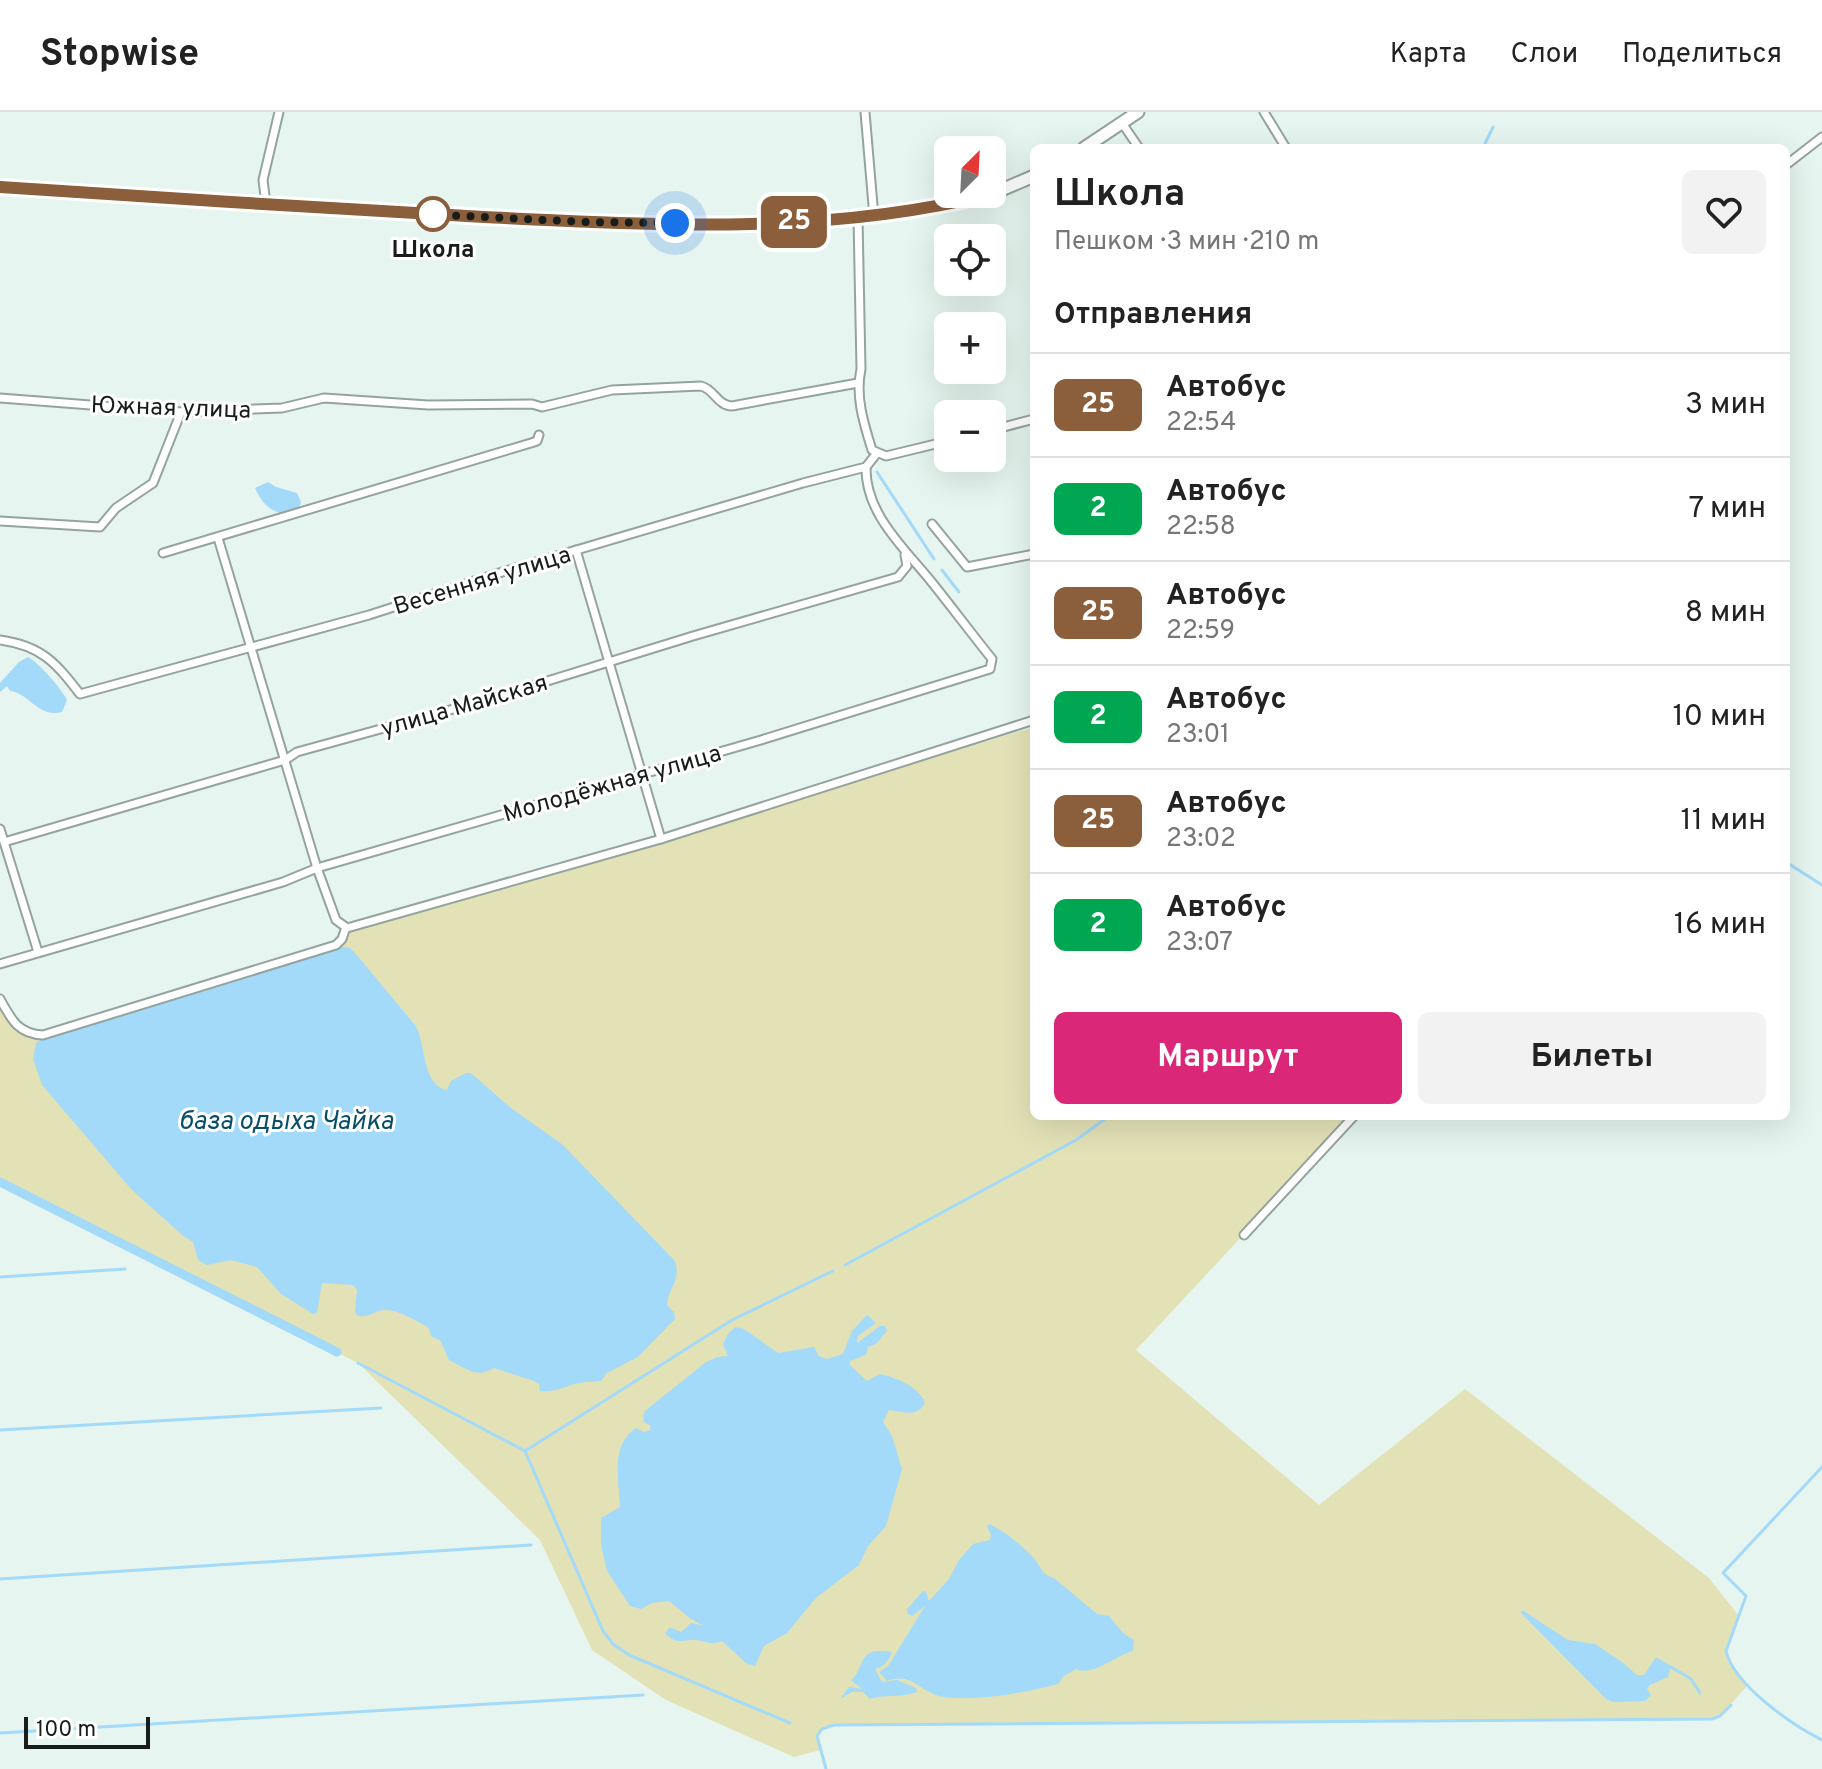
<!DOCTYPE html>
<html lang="ru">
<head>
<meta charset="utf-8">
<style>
	body { margin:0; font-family:Overpass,sans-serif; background:#f2f2f2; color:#222; height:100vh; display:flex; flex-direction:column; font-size:30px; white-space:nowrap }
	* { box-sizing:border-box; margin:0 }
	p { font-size:26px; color:#767676 }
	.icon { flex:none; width:44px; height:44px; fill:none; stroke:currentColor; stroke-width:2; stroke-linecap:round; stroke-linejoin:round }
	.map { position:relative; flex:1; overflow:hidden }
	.side { position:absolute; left:1030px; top:32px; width:760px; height:976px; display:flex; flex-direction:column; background:#fff; border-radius:12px; box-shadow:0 8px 32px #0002 }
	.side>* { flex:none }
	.badge { padding:0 16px; border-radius:12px; font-size:28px; line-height:52px }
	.needle { width:52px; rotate:24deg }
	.controls { position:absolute; left:934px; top:24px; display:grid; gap:16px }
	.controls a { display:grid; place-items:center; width:72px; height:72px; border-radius:12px; background:#fff; box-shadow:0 8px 32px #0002; font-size:40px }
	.scale { position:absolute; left:24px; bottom:20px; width:126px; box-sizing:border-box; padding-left:8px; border:4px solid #181d1b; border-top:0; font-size:22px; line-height:28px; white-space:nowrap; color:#181d1b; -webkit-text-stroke:6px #fff; paint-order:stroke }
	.you { position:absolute; width:40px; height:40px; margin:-20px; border:6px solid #fff; border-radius:50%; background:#1a73e8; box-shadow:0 0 0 12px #1a73e833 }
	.map>.badge { position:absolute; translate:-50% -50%; box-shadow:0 0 0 4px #fff }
	h2 { padding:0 24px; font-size:30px; line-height:72px }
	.round { display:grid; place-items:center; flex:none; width:84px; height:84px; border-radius:12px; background:#f2f2f2 }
	.head { display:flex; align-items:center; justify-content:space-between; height:136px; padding:0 24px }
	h1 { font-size:38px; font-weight:700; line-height:60px }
	.button { display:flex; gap:16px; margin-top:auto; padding:16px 24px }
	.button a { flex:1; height:92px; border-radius:12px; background:#db2777; color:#fff; font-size:32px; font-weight:700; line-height:92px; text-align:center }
	.button a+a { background:#f2f2f2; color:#222 }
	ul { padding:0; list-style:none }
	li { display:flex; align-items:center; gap:24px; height:104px; padding:0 24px; border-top:2px solid #e0e0e0 }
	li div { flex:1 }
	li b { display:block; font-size:30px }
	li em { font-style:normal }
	li .badge { min-width:88px; font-weight:700; text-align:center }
	header { display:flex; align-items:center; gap:48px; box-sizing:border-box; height:112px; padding:0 40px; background:#fff; border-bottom:2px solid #e0e0e0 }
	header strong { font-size:38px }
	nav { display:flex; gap:44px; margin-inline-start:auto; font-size:28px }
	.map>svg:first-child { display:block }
	.green { fill:#e3e2b7 }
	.water { fill:#a3d9f9 }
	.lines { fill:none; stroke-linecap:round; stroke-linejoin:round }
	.stream { stroke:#a3d9f9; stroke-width:3 }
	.canal { stroke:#a3d9f9; stroke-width:9 }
	.street-casing { stroke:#95a39e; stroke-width:11 }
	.primary-casing { stroke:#95a39e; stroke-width:15 }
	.street { stroke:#fff; stroke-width:7 }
	.primary { stroke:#fff; stroke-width:11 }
	.line-casing { stroke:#fff; stroke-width:18 }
	.line { stroke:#8b5e3c; stroke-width:12 }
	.walk { stroke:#181d1b; stroke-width:8; stroke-dasharray:0 14.4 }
	.stop-dot { fill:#fff; stroke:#8b5e3c; stroke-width:4 }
	.labels { text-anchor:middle; stroke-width:6; stroke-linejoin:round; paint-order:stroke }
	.stop-label { font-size:24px; font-weight:bold; fill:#181d1b; stroke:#fff }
	.street-label { font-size:24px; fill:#181d1b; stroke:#fff }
	.water-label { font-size:26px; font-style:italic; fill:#074e6d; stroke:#fff }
</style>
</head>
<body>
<header>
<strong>Stopwise</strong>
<nav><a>Карта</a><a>Слои</a><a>Поделиться</a></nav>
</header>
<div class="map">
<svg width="1822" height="1657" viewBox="0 0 1822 1657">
	<rect width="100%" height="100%" fill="#e6f5ef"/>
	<path class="green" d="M1034,615V1004H1354L1136,1238L1319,1393L1465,1277L1709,1466L1739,1504L1726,1541L1733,1554L1748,1573L1720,1604L1712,1607L834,1613C818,1614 816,1624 820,1638L794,1645L666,1588L592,1538L540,1428L358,1251L0,1070V887L13,912L36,923L336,833L346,815L661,727Z"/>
	<g class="water">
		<path d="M268,370L276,375L297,381L301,390L297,402C276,404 264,396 255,376Z"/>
		<path d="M28,545C40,552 61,576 67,588L62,600C37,606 30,581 10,579L7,574L0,580V571L19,550Z"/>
		<path d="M343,835L350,836L356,842L415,913C427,933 421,973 447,978L451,969L466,961H471L511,996L563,1033L674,1148C683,1165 668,1176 667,1193L674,1200L675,1207L638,1245L607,1261L601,1269C594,1270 587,1269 580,1271C566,1273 556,1281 540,1279L539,1272L534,1269L494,1256C476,1267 466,1256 449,1248L440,1228L432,1225L428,1215C416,1209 398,1197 384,1198C374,1199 368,1206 358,1204L355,1200L357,1178L353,1173L322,1171L317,1201L313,1202L281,1182L257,1155L231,1148L207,1153L198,1148L193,1130L182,1123L131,1077L42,973L33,947L36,931L42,927Z"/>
		<path d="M867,1203L876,1211L858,1224L857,1231L880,1214H885L887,1219L876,1232L868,1235L866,1243L850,1249V1253L867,1269L880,1262C897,1266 916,1273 925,1290C918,1307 902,1299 889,1298L883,1310L892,1324L902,1357L886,1414L868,1434L859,1453L816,1486L787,1521L764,1534L755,1554L747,1552L722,1529C710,1534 707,1529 695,1528C683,1527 677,1534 665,1521L670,1515L681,1520L691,1511L704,1514L691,1507L669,1489L652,1491L641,1497L630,1494L607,1459L601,1433V1406L620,1395C619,1368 610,1333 636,1316L644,1320L650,1318L651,1314L644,1310L643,1303L646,1298L706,1250L717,1245L728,1244L723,1232L728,1222L735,1215L744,1217L778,1241L814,1235L819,1244L827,1247L843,1242L852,1219Z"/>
		<path d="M990,1412C1005,1420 1020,1432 1032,1444C1041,1453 1040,1462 1054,1466L1097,1502L1109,1504L1123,1521L1134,1528L1133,1539C1116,1543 1093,1565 1076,1557L1064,1564L1058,1572C1029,1580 968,1591 939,1584C918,1578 911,1560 887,1569L879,1560L888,1554L925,1494L912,1504L908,1502L907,1497L923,1479L926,1480L929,1489L949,1467L959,1448L973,1432L990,1428L991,1423L987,1414Z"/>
		<path d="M1522,1498L1568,1528L1595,1532L1622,1550L1637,1563H1644L1656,1545L1671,1554L1668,1565L1650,1573L1647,1577L1651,1583L1645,1589L1613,1590L1606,1587L1521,1501Z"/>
		<path d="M887,1539L892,1540C889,1549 884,1555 875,1557L882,1570L897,1568L916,1576L917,1580C901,1586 882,1582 870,1587L863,1580H852L840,1587L849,1575L862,1577L851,1568C861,1561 860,1544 872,1540C877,1538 882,1540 887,1539Z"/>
	</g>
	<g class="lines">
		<g class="stream">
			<path d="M1483,36L1493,15"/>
			<path d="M877,360L934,447"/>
			<path d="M942,458L959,480"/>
			<path d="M1786,750L1822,773"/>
			<path d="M845,1153L1076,1028L1109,1004"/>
			<path d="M0,1165L125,1157"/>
			<path d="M358,1251L525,1339L603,1519L613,1532L629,1543L790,1611"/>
			<path d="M0,1318L381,1296"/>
			<path d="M525,1339L732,1208L833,1159"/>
			<path d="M1822,1355L1723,1461L1746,1484L1726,1539C1734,1573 1792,1613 1822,1628"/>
			<path d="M0,1467L531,1433"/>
			<path d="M1671,1555L1691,1567L1700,1581"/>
			<path d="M0,1621L643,1583"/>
			<path d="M826,1657L817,1624L822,1617L834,1613L1712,1607L1720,1604L1731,1593"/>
		</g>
		<path class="canal" d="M0,1070L337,1240"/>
		<defs>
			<g id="street">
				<path d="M865,0L874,105"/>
				<path d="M1264,0L1286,36"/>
				<path d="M1122,11L1139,36"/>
				<path d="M1786,53L1822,25"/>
				<path d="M266,92L263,68L279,0"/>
				<path d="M858,106L861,257C855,285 864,312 872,338L886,344L948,329"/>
				<path d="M0,286L181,300L282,296L324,286L428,293L532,292L542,295L612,278L701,274C714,277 718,294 732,294L858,271"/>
				<path d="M992,318L1034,307"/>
				<path d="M0,409L100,415L116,396L153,371L181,300"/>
				<path d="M932,412L967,455L1034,442"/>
				<path d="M218,426L317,756L336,808L347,816L661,727L1034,608"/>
				<path d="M576,438L661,727"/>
				<path d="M163,441L531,331L537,329L539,323"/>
				<path d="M0,528C42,534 55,550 80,582L369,503L499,461L803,371L866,355L877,341"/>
				<path d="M0,717L38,840"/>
				<path d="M4,730L285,648L297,640L486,588L693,524L898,465L907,454L905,443"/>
				<path d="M0,852L283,770L317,756L761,628L990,557L992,547C971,521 951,494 930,468C904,436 865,401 866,355"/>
				<path d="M0,887C11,907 18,922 43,923L336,833L342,827L346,815"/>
				<path d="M1244,1123L1354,1004"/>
			</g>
			<g id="primary">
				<path d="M1084,36L1138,0"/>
				<path d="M0,75C165,86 331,97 496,105C661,113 830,123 991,82"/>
				<path d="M992,82L1034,64"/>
			</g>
		</defs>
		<use href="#street" class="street-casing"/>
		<use href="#primary" class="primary-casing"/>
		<use href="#street" class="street"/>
		<use href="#primary" class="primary"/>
	</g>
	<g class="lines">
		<defs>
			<path id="line" d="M0,75C161,86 323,96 484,105C652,113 826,124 991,82"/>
		</defs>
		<use href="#line" class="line-casing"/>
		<use href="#line" class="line"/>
		<path class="walk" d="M433,102H423L585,110L675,111"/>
	</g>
	<circle class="stop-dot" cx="433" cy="102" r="16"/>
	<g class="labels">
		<g class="stop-label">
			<text x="433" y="145">Школа</text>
		</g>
		<g class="street-label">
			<text transform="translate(171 295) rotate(2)" y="8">Южная улица</text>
			<text transform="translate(482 468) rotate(-17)" y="8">Весенняя улица</text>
			<text transform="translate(464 593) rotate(-16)" y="8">улица Майская</text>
			<text transform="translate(612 671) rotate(-16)" y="8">Молодёжная улица</text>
		</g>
		<g class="water-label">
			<text x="286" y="1017">база одыха Чайка</text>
		</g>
	</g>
</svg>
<div class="controls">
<a><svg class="needle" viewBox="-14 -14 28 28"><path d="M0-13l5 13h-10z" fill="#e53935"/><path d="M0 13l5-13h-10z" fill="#767676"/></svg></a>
<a><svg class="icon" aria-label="locate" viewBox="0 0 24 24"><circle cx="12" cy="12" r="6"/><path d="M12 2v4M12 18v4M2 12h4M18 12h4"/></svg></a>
<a>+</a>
<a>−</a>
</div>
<div class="scale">100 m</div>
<div class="you" style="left:675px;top:111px"></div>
<b class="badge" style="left:794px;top:110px;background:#8b5e3c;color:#fff">25</b>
<section class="side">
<div class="head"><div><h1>Школа</h1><p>Пешком · 3 мин · 210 m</p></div><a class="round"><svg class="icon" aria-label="heart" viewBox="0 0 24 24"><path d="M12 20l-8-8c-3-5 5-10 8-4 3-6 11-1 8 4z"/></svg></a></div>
<h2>Отправления</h2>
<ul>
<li><span class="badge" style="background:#8b5e3c;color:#fff">25</span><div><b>Автобус</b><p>22:54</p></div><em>3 мин</em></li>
<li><span class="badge" style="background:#00a651;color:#fff">2</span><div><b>Автобус</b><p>22:58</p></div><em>7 мин</em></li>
<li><span class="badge" style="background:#8b5e3c;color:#fff">25</span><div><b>Автобус</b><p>22:59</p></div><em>8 мин</em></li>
<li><span class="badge" style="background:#00a651;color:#fff">2</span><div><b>Автобус</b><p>23:01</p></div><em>10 мин</em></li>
<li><span class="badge" style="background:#8b5e3c;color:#fff">25</span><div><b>Автобус</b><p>23:02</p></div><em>11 мин</em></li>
<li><span class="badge" style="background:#00a651;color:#fff">2</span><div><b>Автобус</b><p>23:07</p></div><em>16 мин</em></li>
</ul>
<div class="button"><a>Маршрут</a><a>Билеты</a></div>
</section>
</div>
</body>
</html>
